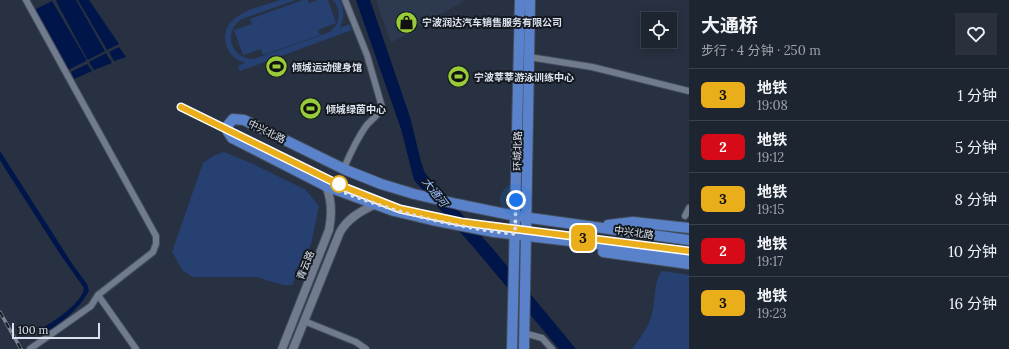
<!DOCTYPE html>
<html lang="zh">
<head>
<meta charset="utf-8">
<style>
	body { margin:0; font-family:Lora,"Noto Sans SC",serif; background:#2a313d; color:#f1f3f6; height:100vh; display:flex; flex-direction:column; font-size:15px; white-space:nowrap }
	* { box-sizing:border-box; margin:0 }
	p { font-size:13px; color:#a0a5ab }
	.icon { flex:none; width:22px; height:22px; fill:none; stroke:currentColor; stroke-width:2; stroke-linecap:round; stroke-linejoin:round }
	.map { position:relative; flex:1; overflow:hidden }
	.drawer { display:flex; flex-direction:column; background:#1d2531; width:320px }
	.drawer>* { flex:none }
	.badge { padding:0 8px; border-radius:6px; font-size:14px; line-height:26px }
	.buttons { position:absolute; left:641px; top:12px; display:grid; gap:8px }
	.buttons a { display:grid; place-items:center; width:36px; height:36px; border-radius:0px; background:#1d2531; box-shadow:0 2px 10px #0003,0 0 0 1px #3b424d; font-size:20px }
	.scale { position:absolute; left:12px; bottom:10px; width:88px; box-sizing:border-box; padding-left:4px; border:2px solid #dce2ed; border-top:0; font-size:11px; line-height:14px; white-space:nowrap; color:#dce2ed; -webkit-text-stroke:3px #141920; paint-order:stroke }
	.you { position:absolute; width:20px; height:20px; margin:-10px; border:3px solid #fff; border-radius:50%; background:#1a73e8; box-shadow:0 0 0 6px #1a73e833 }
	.map>.badge { position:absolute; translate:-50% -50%; box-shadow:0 0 0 2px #fff }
	.round { display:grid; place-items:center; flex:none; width:42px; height:42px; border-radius:0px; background:#2a313d }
	.summary { display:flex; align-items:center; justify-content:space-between; height:68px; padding:0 12px }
	h1 { font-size:19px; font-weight:700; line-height:30px }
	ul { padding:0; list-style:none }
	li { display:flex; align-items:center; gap:12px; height:52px; padding:0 12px; border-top:1px solid #3b424d }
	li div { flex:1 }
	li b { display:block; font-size:15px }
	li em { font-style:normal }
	li .badge { min-width:44px; font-weight:700; text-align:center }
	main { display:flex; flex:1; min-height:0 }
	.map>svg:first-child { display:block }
	.built { fill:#2c394f }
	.green { fill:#254071 }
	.water { fill:#001549 }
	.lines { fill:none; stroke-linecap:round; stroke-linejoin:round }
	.minor-casing { stroke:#454d5b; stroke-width:8 }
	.tertiary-casing { stroke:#454d5b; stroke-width:10 }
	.primary-casing { stroke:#454d5b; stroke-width:12 }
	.minor { stroke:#707b8e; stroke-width:6 }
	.tertiary { stroke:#707b8e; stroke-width:8 }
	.primary { stroke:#5982cb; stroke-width:10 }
	.rail-casing { stroke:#7d8592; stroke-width:3.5 }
	.rail { stroke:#141920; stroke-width:2; stroke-dasharray:6; stroke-linecap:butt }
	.line-casing { stroke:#fff; stroke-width:9 }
	.line { stroke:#eaae1a; stroke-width:6 }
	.walk { stroke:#dce2ed; stroke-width:4; stroke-dasharray:0 7.2 }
	.stop-dot { fill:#fff; stroke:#eaae1a; stroke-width:2 }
	.labels { text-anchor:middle; stroke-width:4; stroke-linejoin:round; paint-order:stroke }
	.poi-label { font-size:10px; font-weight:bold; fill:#dce2ed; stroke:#141920; text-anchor:start }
	.street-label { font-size:10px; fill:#dce2ed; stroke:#141920 }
	.water-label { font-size:11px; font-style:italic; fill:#9fc2fe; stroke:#141920 }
</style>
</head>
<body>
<main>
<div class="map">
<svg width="689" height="349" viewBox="0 0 689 349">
	<rect width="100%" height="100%" fill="#273141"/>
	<path class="built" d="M376,0H466L391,43Z"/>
	<g class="green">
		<path d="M280,0H296L242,19C222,31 231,60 254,59L330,32C340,24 342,10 333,0H340C345,9 344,18 340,28L349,24L352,30L240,71L238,66L245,63C236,60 228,54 226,44C219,14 259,7 280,0Z"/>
		<path d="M303,0H308L309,3L318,0H328L336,23L318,30L320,35L263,55L261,49L243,55L234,30L252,24L250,19Z"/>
		<path d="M224,152L251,163L306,190L319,206L311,244L292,285H283L256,277H193L183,271L172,252L203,163L213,156Z"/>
		<path d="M662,271L689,275V349H632C641,337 648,328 652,314C656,300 653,283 662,271Z"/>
	</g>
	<g class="water">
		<path d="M57,0H76L105,51L88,60L87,59L56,1Z"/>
		<path d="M78,0H89L119,44L107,50Z"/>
		<path d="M356,0H370L410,117L421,162L425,173L493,249L576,349H559L475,249L414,180L401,129Z"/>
		<path d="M52,1L86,59V61L70,69L69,70L36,10V9Z"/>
		<path d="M119,47L126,57L114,61L109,52Z"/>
		<path d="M106,53L112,63L94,70L89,62Z"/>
		<path d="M87,64L92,71L74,79L71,72Z"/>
		<path d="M0,151L73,265L87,284L89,291C79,309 61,324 42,334L39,329C51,325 84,301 84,288L60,254L6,170L0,160Z"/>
	</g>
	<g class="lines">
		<defs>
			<g id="minor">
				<path d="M26,0L156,236V244L153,252L98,295L136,349"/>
				<path d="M529,57L592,67L689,91"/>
				<path d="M344,168C350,154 357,139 366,126C372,119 379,115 382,107L367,55L345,0"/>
				<path d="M685,216L689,208"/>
				<path d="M304,321L356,342L366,349"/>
				<path d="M524,333L542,338L552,349"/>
				<path d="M30,349L91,306L98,295"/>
			</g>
			<g id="tertiary">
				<path d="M282,349L329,230C332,215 332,200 326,186"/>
				<path d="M293,349L340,232C348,218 361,211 376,204"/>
			</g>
			<g id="primary">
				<path d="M608,225L633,222L689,228"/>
				<path d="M689,240L516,216L457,204L414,194L381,184L346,170L244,120L233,119L228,125V132L232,138L326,186L394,211L432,220L494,232L689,255"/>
				<path d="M603,252L689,264"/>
				<path d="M512,349L520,0"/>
				<path d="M524,349L530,0"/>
			</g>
		</defs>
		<use href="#minor" class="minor-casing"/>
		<use href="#tertiary" class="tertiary-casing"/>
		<use href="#primary" class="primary-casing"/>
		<use href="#minor" class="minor"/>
		<use href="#tertiary" class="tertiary"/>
		<use href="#primary" class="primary"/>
		<defs>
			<path id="rail" d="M0,312L21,349"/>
		</defs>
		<use href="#rail" class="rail-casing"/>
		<use href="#rail" class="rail"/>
	</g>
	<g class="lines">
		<defs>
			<path id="line" d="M181,107L344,187L400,209L461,222L689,251"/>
		</defs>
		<use href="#line" class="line-casing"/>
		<use href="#line" class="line"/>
		<path class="walk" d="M339,184L338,190C395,213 454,227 515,234L516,200"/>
	</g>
	<defs>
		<symbol id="shop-disc" viewBox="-11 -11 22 22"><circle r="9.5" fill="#97cc38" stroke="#141920"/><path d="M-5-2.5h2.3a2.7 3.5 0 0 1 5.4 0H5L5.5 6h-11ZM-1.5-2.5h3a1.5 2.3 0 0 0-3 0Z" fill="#111"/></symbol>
		<symbol id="stadium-disc" viewBox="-11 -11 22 22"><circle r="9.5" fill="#97cc38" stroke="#141920"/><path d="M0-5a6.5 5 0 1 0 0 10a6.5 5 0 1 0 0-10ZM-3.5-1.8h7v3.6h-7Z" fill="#111"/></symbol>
	</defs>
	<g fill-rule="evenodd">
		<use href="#shop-disc" x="394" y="10" width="25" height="25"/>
		<use href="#stadium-disc" x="264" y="54" width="25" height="25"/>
		<use href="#stadium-disc" x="446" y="64" width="25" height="25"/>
		<use href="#stadium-disc" x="298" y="96" width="25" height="25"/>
	</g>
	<circle class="stop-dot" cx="339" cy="184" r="8"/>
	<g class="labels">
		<g class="poi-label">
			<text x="422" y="26">宁波润达汽车销售服务有限公司</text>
			<text x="292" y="71">倾城运动健身馆</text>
			<text x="474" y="81">宁波莘莘游泳训练中心</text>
			<text x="326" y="113">倾城绿茵中心</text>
		</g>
		<g class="street-label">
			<text transform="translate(267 131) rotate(26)" y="4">中兴北路</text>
			<text transform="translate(517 151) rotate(-89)" y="4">环城北路</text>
			<text transform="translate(634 232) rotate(8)" y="4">中兴北路</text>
			<text transform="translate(305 265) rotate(-68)" y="4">青云路</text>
		</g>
		<g class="water-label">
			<text transform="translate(435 192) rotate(52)" y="4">大通河</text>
		</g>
	</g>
</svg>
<div class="buttons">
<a><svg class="icon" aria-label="locate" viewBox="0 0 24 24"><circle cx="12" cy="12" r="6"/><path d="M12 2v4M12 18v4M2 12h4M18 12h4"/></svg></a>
</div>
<div class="scale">100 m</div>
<div class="you" style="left:516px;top:200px"></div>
<b class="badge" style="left:583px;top:238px;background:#eaae1a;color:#111">3</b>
</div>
<section class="drawer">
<div class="summary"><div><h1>大通桥</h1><p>步行 · 4 分钟 · 250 m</p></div><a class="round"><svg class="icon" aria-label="heart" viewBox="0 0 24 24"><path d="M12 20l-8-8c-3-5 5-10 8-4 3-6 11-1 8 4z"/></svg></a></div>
<ul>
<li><span class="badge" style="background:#eaae1a;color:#111">3</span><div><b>地铁</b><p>19:08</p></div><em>1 分钟</em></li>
<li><span class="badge" style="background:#d60b17;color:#fff">2</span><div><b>地铁</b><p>19:12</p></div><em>5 分钟</em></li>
<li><span class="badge" style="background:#eaae1a;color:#111">3</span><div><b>地铁</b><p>19:15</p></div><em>8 分钟</em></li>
<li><span class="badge" style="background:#d60b17;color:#fff">2</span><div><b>地铁</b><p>19:17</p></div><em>10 分钟</em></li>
<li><span class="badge" style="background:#eaae1a;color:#111">3</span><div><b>地铁</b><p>19:23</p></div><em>16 分钟</em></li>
</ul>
</section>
</main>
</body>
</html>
